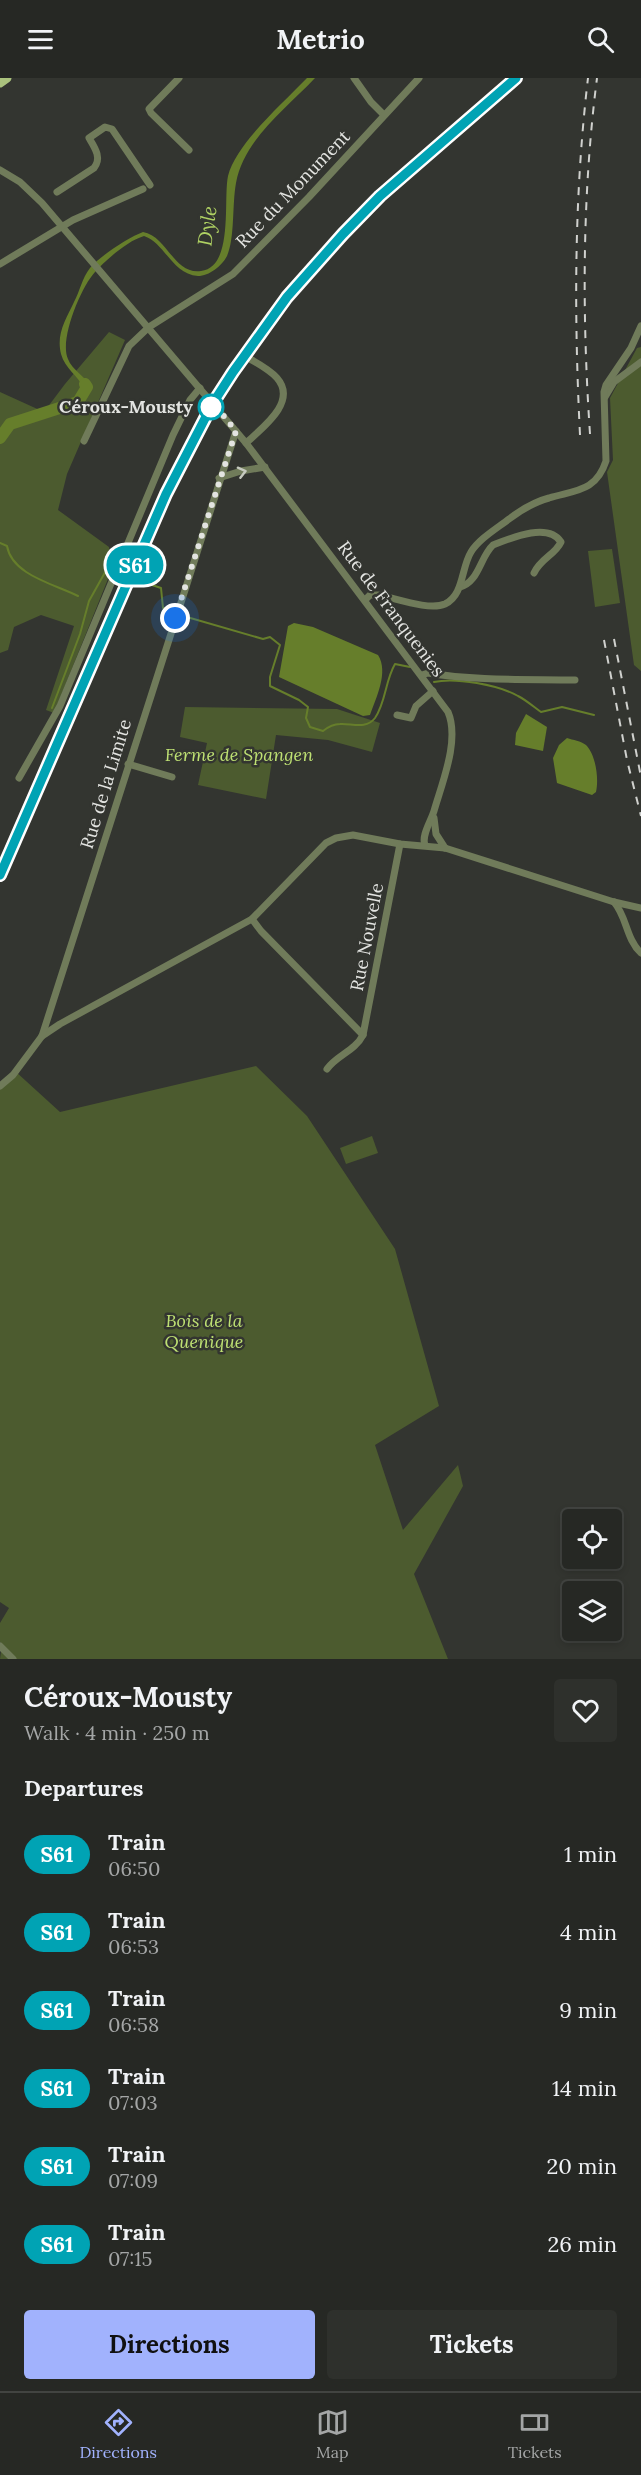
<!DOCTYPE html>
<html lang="en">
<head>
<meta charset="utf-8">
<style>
	body { margin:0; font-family:Lora,serif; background:#2e302c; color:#f1f3f6; height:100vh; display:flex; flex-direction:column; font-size:22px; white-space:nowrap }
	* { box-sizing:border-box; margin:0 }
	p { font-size:20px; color:#a4a6a6 }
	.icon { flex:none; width:33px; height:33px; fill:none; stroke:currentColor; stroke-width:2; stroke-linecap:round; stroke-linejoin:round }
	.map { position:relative; height:1581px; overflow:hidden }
	.details { display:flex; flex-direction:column; background:#262824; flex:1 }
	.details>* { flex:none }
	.badge { padding:0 12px; border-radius:20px; font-size:21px; line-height:39px }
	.controls { position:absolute; left:562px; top:1431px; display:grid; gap:12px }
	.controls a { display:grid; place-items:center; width:60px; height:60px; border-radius:6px; background:#262824; box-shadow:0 3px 9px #0003,0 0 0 2px #424441; font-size:30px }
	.you { position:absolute; width:30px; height:30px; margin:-15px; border:4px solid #fff; border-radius:50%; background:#1a73e8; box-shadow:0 0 0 9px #1a73e833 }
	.map>.badge { position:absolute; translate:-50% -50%; box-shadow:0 0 0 3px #fff }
	h2 { padding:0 24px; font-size:22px; line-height:54px }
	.round { display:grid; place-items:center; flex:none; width:63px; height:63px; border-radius:6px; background:#2e302c }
	.overview { display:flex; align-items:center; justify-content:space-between; height:102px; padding:0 24px }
	h1 { font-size:28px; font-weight:700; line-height:45px }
	.cta { display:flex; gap:12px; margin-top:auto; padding:12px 24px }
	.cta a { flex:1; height:69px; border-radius:6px; background:#a1b2fd; color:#111; font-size:24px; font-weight:700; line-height:69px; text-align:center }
	.cta a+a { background:#2e302c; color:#f1f3f6 }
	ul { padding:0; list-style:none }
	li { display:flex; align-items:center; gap:18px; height:78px; padding:0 24px }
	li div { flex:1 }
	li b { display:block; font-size:22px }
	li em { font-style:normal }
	li .badge { min-width:66px; font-weight:700; text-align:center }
	header { display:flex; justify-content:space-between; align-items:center; height:78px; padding:0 24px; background:#262824; font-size:27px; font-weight:700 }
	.menu { display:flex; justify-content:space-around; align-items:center; height:84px; border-top:2px solid #424441; background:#262824; font-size:16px; color:#a4a6a6 }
	.menu a { display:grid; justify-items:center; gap:3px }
	.menu .current { color:#a1b2fd }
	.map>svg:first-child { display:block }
	.green { fill:#4c5b2f }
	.water { fill:#667e2b }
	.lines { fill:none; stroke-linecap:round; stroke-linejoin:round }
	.stream { stroke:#667e2b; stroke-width:2 }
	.river { stroke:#667e2b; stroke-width:12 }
	.minor { stroke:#707b5a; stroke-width:7 }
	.major { stroke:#aac27d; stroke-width:9 }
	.rail { stroke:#d0d1ce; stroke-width:2; stroke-dasharray:8 8; stroke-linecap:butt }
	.oneway { stroke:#c6cabf }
	.line-casing { stroke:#fff; stroke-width:14 }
	.line { stroke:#00a3b4; stroke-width:9 }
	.walk { stroke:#e3e4e1; stroke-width:6; stroke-dasharray:0 10.8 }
	.stop-dot { fill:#fff; stroke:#00a3b4; stroke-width:3 }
	.labels { text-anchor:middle; stroke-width:5; stroke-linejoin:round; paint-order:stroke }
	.street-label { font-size:18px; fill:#e3e4e1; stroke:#333530 }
	.stop-label { font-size:18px; font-weight:bold; fill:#e3e4e1; stroke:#333530; text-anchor:end }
	.park-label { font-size:18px; font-style:italic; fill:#bee073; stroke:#333530 }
	.water-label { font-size:20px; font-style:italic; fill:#afd163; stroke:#333530 }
</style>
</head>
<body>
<header><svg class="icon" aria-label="menu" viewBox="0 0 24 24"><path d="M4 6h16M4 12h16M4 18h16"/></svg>Metrio<svg class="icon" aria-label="search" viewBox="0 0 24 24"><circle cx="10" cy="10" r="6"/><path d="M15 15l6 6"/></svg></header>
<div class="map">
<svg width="641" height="1581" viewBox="0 0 641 1581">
	<rect width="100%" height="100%" fill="#333530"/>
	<g class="green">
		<path d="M109,254L125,262L67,396L58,432L109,469L112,491L54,635L46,632L74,548L41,537L14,549L8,572L0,575V314L44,334L65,306Z"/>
		<path d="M641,269V593L634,587L607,394L613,382L610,320L637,270Z"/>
		<path d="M612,471L620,525L595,529L588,473Z"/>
		<path d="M185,629L337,631L380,645L372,674L328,662L276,657L266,721L198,707L207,665L180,659Z"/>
		<path d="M256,988L307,1038L395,1171L439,1328L375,1367L403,1452L458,1387L463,1408L414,1496L448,1581H0L2,1566L0,1564V1545L9,1530L0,1524V1009L15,993L60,1034Z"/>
		<path d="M372,1058L378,1075L346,1086L340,1070Z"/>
	</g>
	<g class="water">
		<path d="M307,0H315C286,31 244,61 236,105C232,127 235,160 227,178C222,188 209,198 198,198C172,196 165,165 144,158C127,163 106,182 95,194C81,209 59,262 68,281C72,292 85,298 91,309L87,320L79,319L84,311C78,297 65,291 61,276C56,256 66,241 74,224C80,213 82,200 90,190C100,178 129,159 143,154C167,158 174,197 201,193C234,189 223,122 228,98C236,66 282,26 307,0Z"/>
		<path d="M294,545L313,549L378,577C389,594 376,620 370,637L363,638L279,599L288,548Z"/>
		<path d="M526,636L547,649L543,673L515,667L516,655Z"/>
		<path d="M567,660C573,662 581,663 586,667C596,677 599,701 596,714L592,717L557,705L553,680L559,667Z"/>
	</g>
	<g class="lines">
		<g class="stream">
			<path d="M0,465L7,468C12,497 54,506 78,518"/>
			<path d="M134,501L161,510L163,530L171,534"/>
			<path d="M180,537L263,561L270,559L280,567L270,599V608L299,622L308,629L306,640L310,649L323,653C328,649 333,646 340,646C351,645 366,652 375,640C386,624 385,603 395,586L410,589"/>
			<path d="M434,604C455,599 499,607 518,618C526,622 534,629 541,634L562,629L594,637"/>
			<path d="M52,630L80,556L89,523L108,489"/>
		</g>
		<path class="river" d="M0,360L10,346L78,324L87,309L85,306"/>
		<g class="minor">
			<path d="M179,0L149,31L151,35L189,72"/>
			<path d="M354,0L371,24L384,37"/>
			<path d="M0,92L20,104L42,125L246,365L448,634C460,662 442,705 434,733C431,743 421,758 425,767"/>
			<path d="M57,114L94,90C102,80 95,70 89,60L105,49L112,51L150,107"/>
			<path d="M0,186L73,142L143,111"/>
			<path d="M605,319L614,304L641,284"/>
			<path d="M84,363L129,268L149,249L233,196L309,119L419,0"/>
			<path d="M246,365C262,350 298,324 277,300C270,292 259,286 250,281"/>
			<path d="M219,400L241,393L265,389"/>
			<path d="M460,509C479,504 480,479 493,467C511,460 548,444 561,464C555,477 541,480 534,495"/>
			<path d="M365,522L370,517H378C395,520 429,533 445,526C464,517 461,490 471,474C479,461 496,451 509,441C521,432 534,424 549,420C575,412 596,414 606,383L604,314L606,307L631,270L641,248"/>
			<path d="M422,597L428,595C477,603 526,601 575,602"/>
			<path d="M397,637L411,640L416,628L433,613"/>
			<path d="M128,686L172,699"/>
			<path d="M19,700L60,628L173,357L190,322L200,310"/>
			<path d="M434,740L436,756L445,770"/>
			<path d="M614,824C627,839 626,861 641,875"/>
			<path d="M252,841L261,853L363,957"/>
			<path d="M42,958L60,946L252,841L326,765L336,760L353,757L400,766L445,770L614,824L641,830"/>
			<path d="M327,991C337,977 355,973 363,957L400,766"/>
			<path d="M0,1008L13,997L42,958L236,353"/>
			<path d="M0,1568L13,1581"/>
		</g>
		<path class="major" d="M0,5L7,0"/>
		<g class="rail">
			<path d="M590,356C582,238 582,117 597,0"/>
			<path d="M580,357C574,237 574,119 588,0"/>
			<path d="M614,561L641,699"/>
			<path d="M604,562L627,682L641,738"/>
			<path d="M0,797L166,415L213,325L233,294L287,219L343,156L380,118L516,0"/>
		</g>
	</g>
	<defs><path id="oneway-chevron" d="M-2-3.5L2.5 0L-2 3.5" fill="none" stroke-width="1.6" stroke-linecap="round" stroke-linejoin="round" transform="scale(1.5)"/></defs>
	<use class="oneway" href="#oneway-chevron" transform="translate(242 394) rotate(-14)"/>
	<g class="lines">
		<defs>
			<path id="line" d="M0,797L166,416L213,325L233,294L287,219L343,156L380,118L516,0"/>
		</defs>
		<use href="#line" class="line-casing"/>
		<use href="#line" class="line"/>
		<path class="walk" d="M175,540L236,353L213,325L211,329"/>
	</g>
	<circle class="stop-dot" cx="211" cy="329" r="12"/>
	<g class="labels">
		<g class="street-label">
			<text transform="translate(293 111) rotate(-46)" y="6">Rue du Monument</text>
			<text transform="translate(391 531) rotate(53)" y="6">Rue de Franquenies</text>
			<text transform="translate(106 706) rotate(-73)" y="6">Rue de la Limite</text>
			<text transform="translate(367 859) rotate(-79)" y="6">Rue Nouvelle</text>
		</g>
		<g class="stop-label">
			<text x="193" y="335">Céroux-Mousty</text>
		</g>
		<g class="park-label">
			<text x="239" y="683">Ferme de Spangen</text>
			<text x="204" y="1249">Bois de la<tspan x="204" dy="21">Quenique</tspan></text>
		</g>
		<g class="water-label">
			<text transform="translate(207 148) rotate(-82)" y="7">Dyle</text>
		</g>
	</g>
</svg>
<div class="controls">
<a><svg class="icon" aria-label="locate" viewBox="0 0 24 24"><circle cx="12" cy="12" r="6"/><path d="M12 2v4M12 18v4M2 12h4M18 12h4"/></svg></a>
<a><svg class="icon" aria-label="layers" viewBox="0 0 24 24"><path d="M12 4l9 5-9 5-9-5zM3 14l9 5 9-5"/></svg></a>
</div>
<div class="you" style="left:175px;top:540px"></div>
<b class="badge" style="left:135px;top:487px;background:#00a3b4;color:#fff">S61</b>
</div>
<section class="details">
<div class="overview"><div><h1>Céroux-Mousty</h1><p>Walk · 4 min · 250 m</p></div><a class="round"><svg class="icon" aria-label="heart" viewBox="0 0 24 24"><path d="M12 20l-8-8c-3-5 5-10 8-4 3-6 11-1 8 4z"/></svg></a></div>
<h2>Departures</h2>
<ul>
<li><span class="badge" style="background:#00a3b4;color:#fff">S61</span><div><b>Train</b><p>06:50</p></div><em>1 min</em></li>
<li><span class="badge" style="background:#00a3b4;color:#fff">S61</span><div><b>Train</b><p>06:53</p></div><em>4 min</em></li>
<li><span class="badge" style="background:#00a3b4;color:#fff">S61</span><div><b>Train</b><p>06:58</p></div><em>9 min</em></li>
<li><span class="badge" style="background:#00a3b4;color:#fff">S61</span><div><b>Train</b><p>07:03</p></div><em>14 min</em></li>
<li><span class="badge" style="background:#00a3b4;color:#fff">S61</span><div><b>Train</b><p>07:09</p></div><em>20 min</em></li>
<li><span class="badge" style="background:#00a3b4;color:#fff">S61</span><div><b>Train</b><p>07:15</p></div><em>26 min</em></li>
</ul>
<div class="cta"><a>Directions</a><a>Tickets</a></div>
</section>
<nav class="menu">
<a class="current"><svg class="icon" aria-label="directions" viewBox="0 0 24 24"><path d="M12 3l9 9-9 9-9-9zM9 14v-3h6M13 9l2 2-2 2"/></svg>Directions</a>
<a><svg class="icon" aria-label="map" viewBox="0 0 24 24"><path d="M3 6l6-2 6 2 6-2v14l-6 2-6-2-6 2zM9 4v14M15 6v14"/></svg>Map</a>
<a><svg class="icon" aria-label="tickets" viewBox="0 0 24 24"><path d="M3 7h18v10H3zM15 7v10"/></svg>Tickets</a>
</nav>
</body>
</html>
